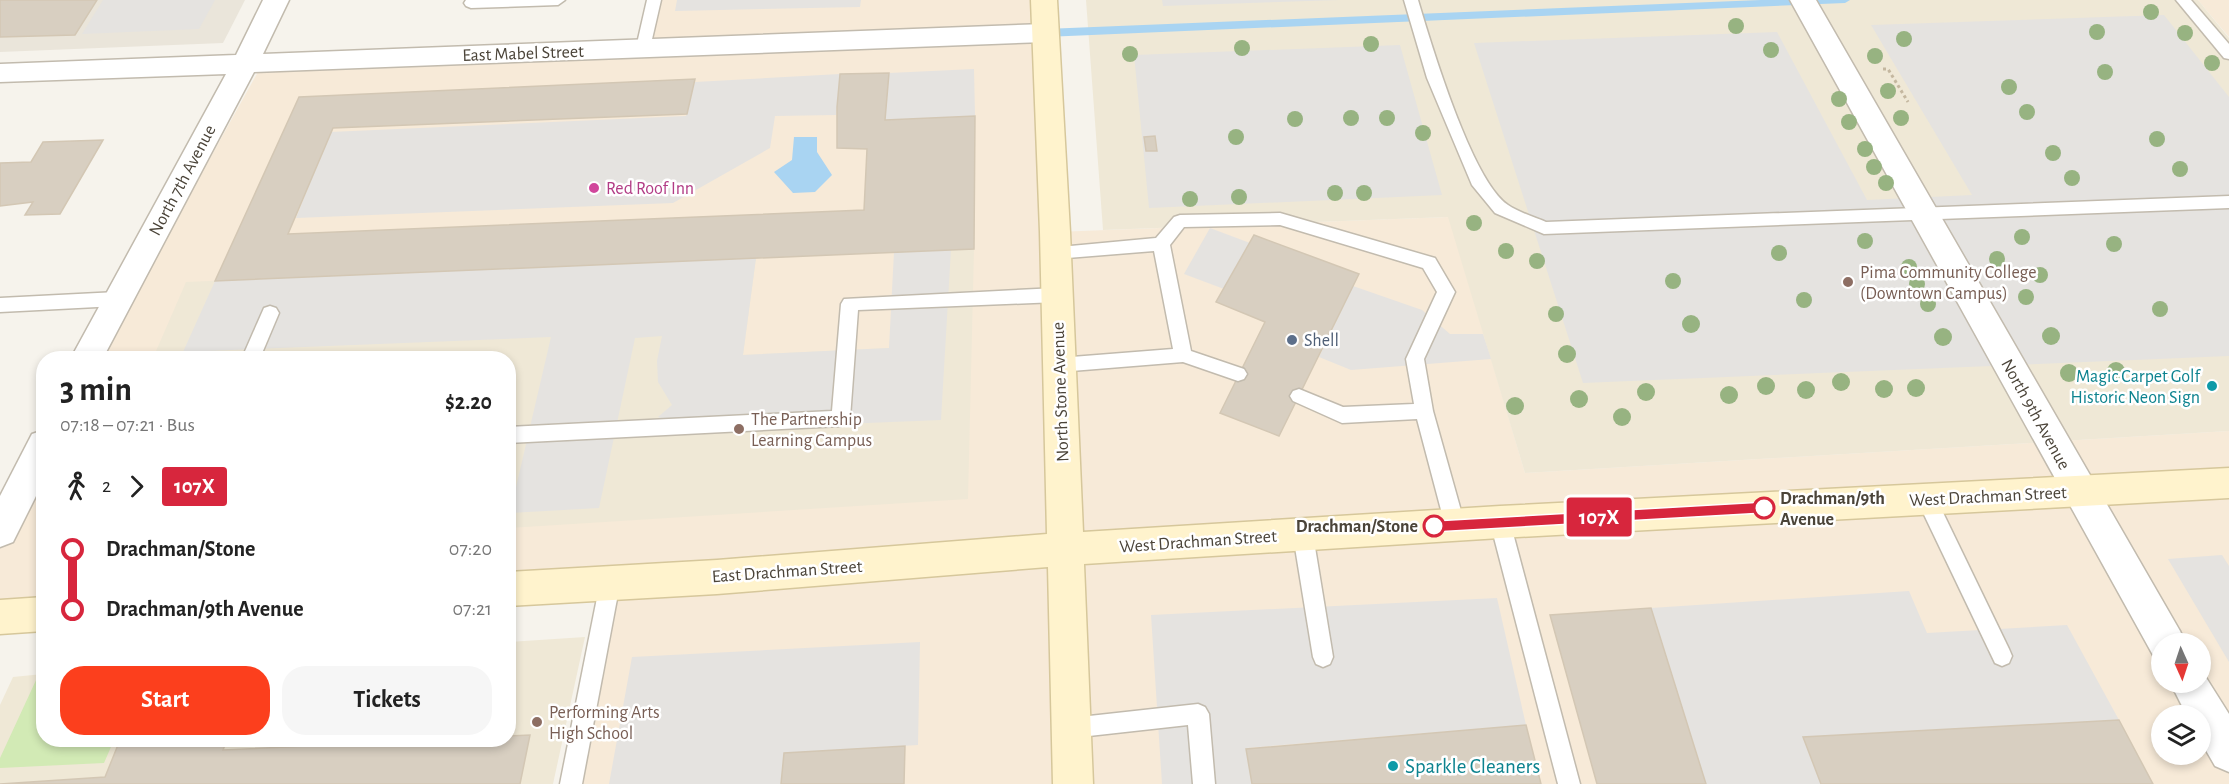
<!DOCTYPE html>
<html lang="en">
<head>
<meta charset="utf-8">
<style>
	body { margin:0; font-family:"Alegreya Sans",sans-serif; background:#f6f6f6; color:#222; height:100vh; display:flex; flex-direction:column; font-size:22px; white-space:nowrap }
	* { box-sizing:border-box; margin:0 }
	p { font-size:20px; color:#767676 }
	.icon { flex:none; width:33px; height:33px; fill:none; stroke:currentColor; stroke-width:2; stroke-linecap:round; stroke-linejoin:round }
	.map { position:relative; flex:1; overflow:hidden }
	.details { position:absolute; left:36px; top:351px; width:480px; height:396px; display:flex; flex-direction:column; background:#fff; border-radius:24px; box-shadow:0 3px 9px #0003 }
	.details>* { flex:none }
	.badge { padding:0 12px; border-radius:4px; font-size:21px; line-height:39px }
	.needle { width:39px; rotate:177deg }
	.buttons { position:absolute; left:2151px; top:633px; display:grid; gap:12px }
	.buttons a { display:grid; place-items:center; width:60px; height:60px; border-radius:50%; background:#fff; box-shadow:0 3px 9px #0003; font-size:30px }
	.map>.badge { position:absolute; translate:-50% -50%; box-shadow:0 0 0 3px #fff }
	.legs { display:flex; align-items:center; gap:9px; height:66px; padding:0 24px; font-size:20px }
	.legs p { margin-inline-start:auto }
	.overview { display:flex; align-items:center; justify-content:space-between; height:102px; padding:0 24px }
	h1 { font-size:33px; font-weight:700; line-height:45px }
	.cta { display:flex; gap:12px; margin-top:auto; padding:12px 24px }
	.cta a { flex:1; height:69px; border-radius:24px; background:#fc3f1d; color:#fff; font-size:24px; font-weight:700; line-height:69px; text-align:center }
	.cta a+a { background:#f6f6f6; color:#222 }
	ul { padding:0 24px; list-style:none }
	li { display:flex; align-items:center; gap:21px; height:60px; font-size:22px }
	li i { display:grid; place-items:center; width:9px; height:100%; margin:0 8px; background:currentColor }
	li i::after { content:''; width:15px; height:15px; margin:-8px; border:4px solid; border-radius:50%; background:#fff }
	li p { margin-inline-start:auto }
	li:first-child i { background:linear-gradient(#0000 50%,currentColor 0) }
	li:last-child i { background:linear-gradient(currentColor 50%,#0000 0) }
	.map>svg:first-child { display:block }
	.residential { fill:#eae5da }
	.commercial { fill:#f7ead8; fill-rule:evenodd }
	.education { fill:#efe8d6 }
	.green { fill:#d2eab5 }
	.parking { fill:#e5e3e0 }
	.water { fill:#a9d4f2 }
	.lines { fill:none; stroke-linecap:round; stroke-linejoin:round }
	.stream { fill:#a9d4f2; fill-rule:evenodd }
	.building { fill:#d8cfc1; stroke:#d3c7b4; stroke-width:1.5 }
	.lane-casing { stroke:#c2bbae; stroke-width:3 }
	.street-casing { stroke:#c2bbae; stroke-width:3 }
	.secondary-casing { stroke:#d6c79b; stroke-width:3 }
	.path { stroke:#c4b79f; stroke-width:3; stroke-dasharray:3 3; stroke-linecap:butt }
	.lane { fill:#fff; fill-rule:evenodd }
	.street { fill:#fff; fill-rule:evenodd }
	.secondary { fill:#fff3cd; fill-rule:evenodd }
	.tree { fill:#97b381 }
	.line-1 { fill:#d7263d; stroke:#fff; stroke-width:1.5 }
	.hotel-dot { fill:#d1479c; stroke:#fff; stroke-width:2 }
	.education-dot { fill:#8d6e63; stroke:#fff; stroke-width:2 }
	.service-dot { fill:#5c6f8a; stroke:#fff; stroke-width:2 }
	.culture-dot { fill:#0f9aa8; stroke:#fff; stroke-width:2 }
	.stop-1-dot { fill:#fff; stroke:#d7263d; stroke-width:3 }
	.labels { text-anchor:middle; stroke-width:5; stroke-linejoin:round; paint-order:stroke }
	.street-label { font-size:18px; fill:#4b4439; stroke:#fff }
	.hotel-label { font-size:18px; fill:#b23c85; stroke:#fff; text-anchor:start }
	.education-label { font-size:18px; fill:#785e54; stroke:#fff; text-anchor:start }
	.service-label { font-size:18px; fill:#4e5e75; stroke:#fff; text-anchor:start }
	.culture-label { font-size:18px; fill:#0d838f; stroke:#fff; text-anchor:end }
	.stop-label { font-size:18px; font-weight:bold; fill:#4b4439; stroke:#fff; text-anchor:start }
	.near-culture-label { font-size:21px; fill:#0d838f; stroke:#fff; text-anchor:start }
</style>
</head>
<body>
<div class="map">
<svg width="2229" height="784" viewBox="0 0 2229 784">
	<rect width="100%" height="100%" fill="#f6f3ec"/>
	<path class="residential" d="M0,0H245L223,43L0,52Z"/>
	<g class="commercial">
		<path d="M654,0H1044L1055,232L1449,217L1525,473L2229,431V784H571L610,584L509,589L508,358H99L258,72L643,48ZM2162,644H2200V682H2162ZM2162,716H2200V754H2162Z"/>
		<path d="M2198,0H2229V38V37Z"/>
		<path d="M43,460V614L0,617V539Z"/>
	</g>
	<g class="education">
		<path d="M1086,0H2198L2229,38V431L1525,473L1448,217L1103,230Z"/>
		<path d="M951,249H974L968,499L509,528L508,358H153L186,282L756,258L743,355L889,348L890,340Z"/>
		<path d="M585,637L553,784H0V705L13,677L43,674L44,740H508L509,642Z"/>
	</g>
	<path class="green" d="M43,677L44,740H114L104,763L0,768V758L37,678Z"/>
	<g class="parking">
		<path d="M103,0H215L199,29L82,34Z"/>
		<path d="M677,0H861L860,7L675,11Z"/>
		<path d="M1162,0H1339L1163,6Z"/>
		<path d="M2164,15L2229,97V356L1583,383L1474,43L1777,32L1867,200L1972,195L1871,25Z"/>
		<path d="M1400,45L1442,195L1149,208L1134,55Z"/>
		<path d="M974,69L975,116L885,120L889,73Z"/>
		<path d="M840,74L836,115L775,116L770,148L673,203L296,218L330,132L686,116L695,82Z"/>
		<path d="M1210,228L1250,243L1224,289L1184,274Z"/>
		<path d="M951,249L941,420L694,430L658,417L672,405L658,382L657,361L662,336L635,338L599,508L510,513L551,337L183,352L215,281L756,258L743,355L889,348L894,252Z"/>
		<path d="M1353,286L1422,310L1450,334H1483L1491,359L1351,370L1319,357Z"/>
		<path d="M2222,555L2229,566V662L2168,559Z"/>
		<path d="M1909,591L1927,633L2067,625L2119,720L1804,737L1821,784H1706L1651,608Z"/>
		<path d="M1497,598L1526,725L1247,748L1252,784H1162L1151,615Z"/>
		<path d="M920,642L918,745L784,753L781,784H609L632,657Z"/>
	</g>
	<path class="water" d="M794,137H817V152L832,175L815,192L793,193L774,172L792,160Z"/>
	<g class="lines">
		<path class="stream" d="M1761,0H1850L1845,3L1045,37L1040,33L1045,29Z"/>
	</g>
	<g class="building">
		<path d="M0,0H97L75,35L0,37Z"/>
		<path d="M889,73L885,120L975,116L974,249L215,281L299,97L695,79L687,114L333,128L288,234L864,210L867,149L837,148V107L840,74Z"/>
		<path d="M1155,136L1157,151H1146L1144,137Z"/>
		<path d="M103,140L60,214L25,215L33,202L0,206V163L31,162L43,142Z"/>
		<path d="M1254,235L1359,274L1279,436L1220,413L1265,322L1216,302Z"/>
		<path d="M1651,608L1706,784H1597L1550,615Z"/>
		<path d="M2119,720L2153,784H1821L1803,737Z"/>
		<path d="M1526,725L1541,784H1252L1246,749Z"/>
		<path d="M530,735L520,784H0L105,777L120,740H227L223,750L437,740H508V736Z"/>
		<path d="M905,746L904,784H781L784,753Z"/>
	</g>
	<g class="lines">
		<defs>
			<g id="lane">
				<path d="M466,0H565L558,5L471,8L466,6L464,3Z"/>
				<path d="M647,0H661L650,48L643,53L636,48Z"/>
				<path d="M1404,0H1418C1431,44 1472,181 1508,205C1518,212 1534,217 1546,222L2229,196V208L1544,234L1495,213L1472,185L1427,78Z"/>
				<path d="M2176,0H2191L2229,44V59L2224,58Z"/>
				<path d="M1280,213L1435,258L1452,287L1455,292L1424,359L1433,411L1465,525L1462,531L1455,534L1448,531L1445,525L1417,419L1342,423L1293,401L1290,396L1293,391L1299,389L1343,407L1414,404L1406,359L1437,292L1423,268L1280,225L1184,227L1170,245L1191,351L1244,369L1247,374L1244,379L1238,381L1183,362L1059,372L1053,370L1050,365L1053,360L1059,358L1173,349L1154,251L1055,259L1049,258L1047,253L1049,248L1156,238L1174,217L1180,215Z"/>
				<path d="M1057,288L1063,290L1066,295L1063,300L1057,302L858,310L850,418L847,423L841,426L508,443V427L832,411L841,304L844,299Z"/>
				<path d="M117,292L123,294L126,299L123,304L117,306L0,312V298Z"/>
				<path d="M270,306L276,308L279,313L260,358H242L264,308Z"/>
				<path d="M1927,492L1934,494L2009,649L2012,656L2009,663L2002,666L1995,663L1917,500L1920,494Z"/>
				<path d="M1500,513L1507,516L1510,522L1580,784H1558L1490,522L1493,516Z"/>
				<path d="M1303,526L1310,529L1313,535L1333,657L1330,664L1323,667L1316,664L1313,657L1293,535L1296,529Z"/>
				<path d="M610,574L617,577L620,583L582,784H560L600,583L603,577Z"/>
				<path d="M1198,704L1205,707L1209,714L1215,784H1193L1188,725L1071,738L1063,735L1060,728L1063,721L1071,718Z"/>
			</g>
			<g id="street">
				<path d="M263,0H289L263,54L1045,24L1054,27L1058,33L1054,39L1045,42L254,72L103,358H71L226,74L0,82V64L236,55Z"/>
				<path d="M1790,0H1816L2180,631L2186,644H2162V660L2154,657Z"/>
				<path d="M44,430V480L13,542L0,547V496L32,434Z"/>
				<path d="M2200,668L2229,714V772L2215,766L2200,740V716H2187L2170,682H2200Z"/>
			</g>
			<g id="secondary">
				<path d="M1031,0H1057L1070,232L1083,532L1500,506L2229,468V498L1500,538L1084,564L1093,784H1053L1048,567L717,594L508,606V572L717,560L1047,534L1040,232Z"/>
				<path d="M44,597V631L0,634V600Z"/>
			</g>
		</defs>
		<use href="#lane" class="lane-casing"/>
		<use href="#street" class="street-casing"/>
		<use href="#secondary" class="secondary-casing"/>
		<path class="path" d="M1883,69H1888L1908,102"/>
		<use href="#lane" class="lane"/>
		<use href="#street" class="street"/>
		<use href="#secondary" class="secondary"/>
	</g>
	<g class="tree">
		<circle cx="2151" cy="12" r="8"/>
		<circle cx="1736" cy="26" r="8"/>
		<circle cx="2097" cy="32" r="8"/>
		<circle cx="2185" cy="33" r="8"/>
		<circle cx="1904" cy="39" r="8"/>
		<circle cx="1371" cy="44" r="8"/>
		<circle cx="1242" cy="48" r="8"/>
		<circle cx="1771" cy="50" r="8"/>
		<circle cx="1130" cy="54" r="8"/>
		<circle cx="1875" cy="56" r="8"/>
		<circle cx="2212" cy="63" r="8"/>
		<circle cx="2105" cy="72" r="8"/>
		<circle cx="2009" cy="87" r="8"/>
		<circle cx="1888" cy="91" r="8"/>
		<circle cx="1839" cy="99" r="8"/>
		<circle cx="2027" cy="112" r="8"/>
		<circle cx="1351" cy="118" r="8"/>
		<circle cx="1387" cy="118" r="8"/>
		<circle cx="1901" cy="118" r="8"/>
		<circle cx="1295" cy="119" r="8"/>
		<circle cx="1849" cy="122" r="8"/>
		<circle cx="1423" cy="133" r="8"/>
		<circle cx="1236" cy="137" r="8"/>
		<circle cx="2157" cy="139" r="8"/>
		<circle cx="1865" cy="149" r="8"/>
		<circle cx="2053" cy="153" r="8"/>
		<circle cx="1874" cy="167" r="8"/>
		<circle cx="2180" cy="169" r="8"/>
		<circle cx="2072" cy="178" r="8"/>
		<circle cx="1886" cy="183" r="8"/>
		<circle cx="1335" cy="193" r="8"/>
		<circle cx="1364" cy="193" r="8"/>
		<circle cx="1239" cy="197" r="8"/>
		<circle cx="1190" cy="199" r="8"/>
		<circle cx="1474" cy="223" r="8"/>
		<circle cx="2022" cy="237" r="8"/>
		<circle cx="1865" cy="241" r="8"/>
		<circle cx="2114" cy="244" r="8"/>
		<circle cx="1506" cy="251" r="8"/>
		<circle cx="1779" cy="253" r="8"/>
		<circle cx="1997" cy="259" r="8"/>
		<circle cx="1537" cy="261" r="8"/>
		<circle cx="1909" cy="267" r="8"/>
		<circle cx="2040" cy="275" r="8"/>
		<circle cx="1673" cy="281" r="8"/>
		<circle cx="1917" cy="284" r="8"/>
		<circle cx="2026" cy="297" r="8"/>
		<circle cx="1804" cy="300" r="8"/>
		<circle cx="1928" cy="304" r="8"/>
		<circle cx="2160" cy="309" r="8"/>
		<circle cx="1556" cy="314" r="8"/>
		<circle cx="1691" cy="324" r="9"/>
		<circle cx="2051" cy="336" r="9"/>
		<circle cx="1943" cy="337" r="9"/>
		<circle cx="1567" cy="354" r="9"/>
		<circle cx="2116" cy="371" r="9"/>
		<circle cx="2069" cy="373" r="9"/>
		<circle cx="1841" cy="382" r="9"/>
		<circle cx="1766" cy="386" r="9"/>
		<circle cx="1916" cy="388" r="9"/>
		<circle cx="1884" cy="389" r="9"/>
		<circle cx="1806" cy="390" r="9"/>
		<circle cx="1646" cy="392" r="9"/>
		<circle cx="1729" cy="395" r="9"/>
		<circle cx="1579" cy="399" r="9"/>
		<circle cx="1515" cy="406" r="9"/>
		<circle cx="1622" cy="417" r="9"/>
	</g>
	<path class="line-1" d="M1764,502L1770,508L1764,513L1434,532L1427,526L1434,521Z"/>
	<circle class="hotel-dot" cx="594" cy="188" r="6"/>
	<g class="education-dot">
		<circle cx="1848" cy="282" r="6"/>
		<circle cx="739" cy="429" r="6"/>
		<circle cx="537" cy="722" r="6"/>
	</g>
	<circle class="service-dot" cx="1292" cy="340" r="6"/>
	<g class="culture-dot">
		<circle cx="2212" cy="386" r="6"/>
		<circle cx="1393" cy="766" r="6"/>
	</g>
	<g class="stop-1-dot">
		<circle cx="1764" cy="508" r="10"/>
		<circle cx="1434" cy="526" r="10"/>
	</g>
	<g class="labels">
		<g class="street-label">
			<text transform="translate(523 53) rotate(-2)" y="6">East Mabel Street</text>
			<text transform="translate(182 180) rotate(-62)" y="6">North 7th Avenue</text>
			<text transform="translate(1060 392) rotate(-92)" y="6">North Stone Avenue</text>
			<text transform="translate(2036 414) rotate(61)" y="6">North 9th Avenue</text>
			<text transform="translate(1988 496) rotate(-3)" y="6">West Drachman Street</text>
			<text transform="translate(1198 541) rotate(-4)" y="6">West Drachman Street</text>
			<text transform="translate(787 571) rotate(-4)" y="6">East Drachman Street</text>
		</g>
		<g class="hotel-label">
			<text x="606" y="194">Red Roof Inn</text>
		</g>
		<g class="education-label">
			<text x="1860" y="278">Pima Community College<tspan x="1860" dy="21">(Downtown Campus)</tspan></text>
			<text x="751" y="425">The Partnership<tspan x="751" dy="21">Learning Campus</tspan></text>
			<text x="549" y="718">Performing Arts<tspan x="549" dy="21">High School</tspan></text>
		</g>
		<g class="service-label">
			<text x="1304" y="346">Shell</text>
		</g>
		<g class="culture-label">
			<text x="2200" y="382">Magic Carpet Golf<tspan x="2200" dy="21">Historic Neon Sign</tspan></text>
		</g>
		<g class="stop-label">
			<text x="1780" y="504">Drachman/9th<tspan x="1780" dy="21">Avenue</tspan></text>
			<text x="1418" y="532" text-anchor="end">Drachman/Stone</text>
		</g>
		<g class="near-culture-label">
			<text x="1405" y="773">Sparkle Cleaners</text>
		</g>
	</g>
</svg>
<div class="buttons">
<a><svg class="needle" viewBox="-14 -14 28 28"><path d="M0-13l5 13h-10z" fill="#e53935"/><path d="M0 13l5-13h-10z" fill="#767676"/></svg></a>
<a><svg class="icon" aria-label="layers" viewBox="0 0 24 24"><path d="M12 4l9 5-9 5-9-5zM3 14l9 5 9-5"/></svg></a>
</div>
<b class="badge" style="left:1599px;top:517px;background:#d7263d;color:#fff">107X</b>
<section class="details">
<div class="overview"><div><h1>3 min</h1><p>07:18 – 07:21 · Bus</p></div><b>$2.20</b></div>
<div class="legs"><svg class="icon" aria-label="walk" viewBox="0 0 24 24"><circle cx="13" cy="4" r="2"/><path d="M13 8l-2 6 4 7M11 14l-3 7M7 12l3-4h3l4 4"/></svg>2<svg class="icon" aria-label="forward" viewBox="0 0 24 24"><path d="M9 5l7 7-7 7"/></svg><b class="badge" style="background:#d7263d;color:#fff">107X</b></div>
<ul>
<li><i style="color:#d7263d"></i><b>Drachman/Stone</b><p>07:20</p></li>
<li><i style="color:#d7263d"></i><b>Drachman/9th Avenue</b><p>07:21</p></li>
</ul>
<div class="cta"><a>Start</a><a>Tickets</a></div>
</section>
</div>
</body>
</html>
